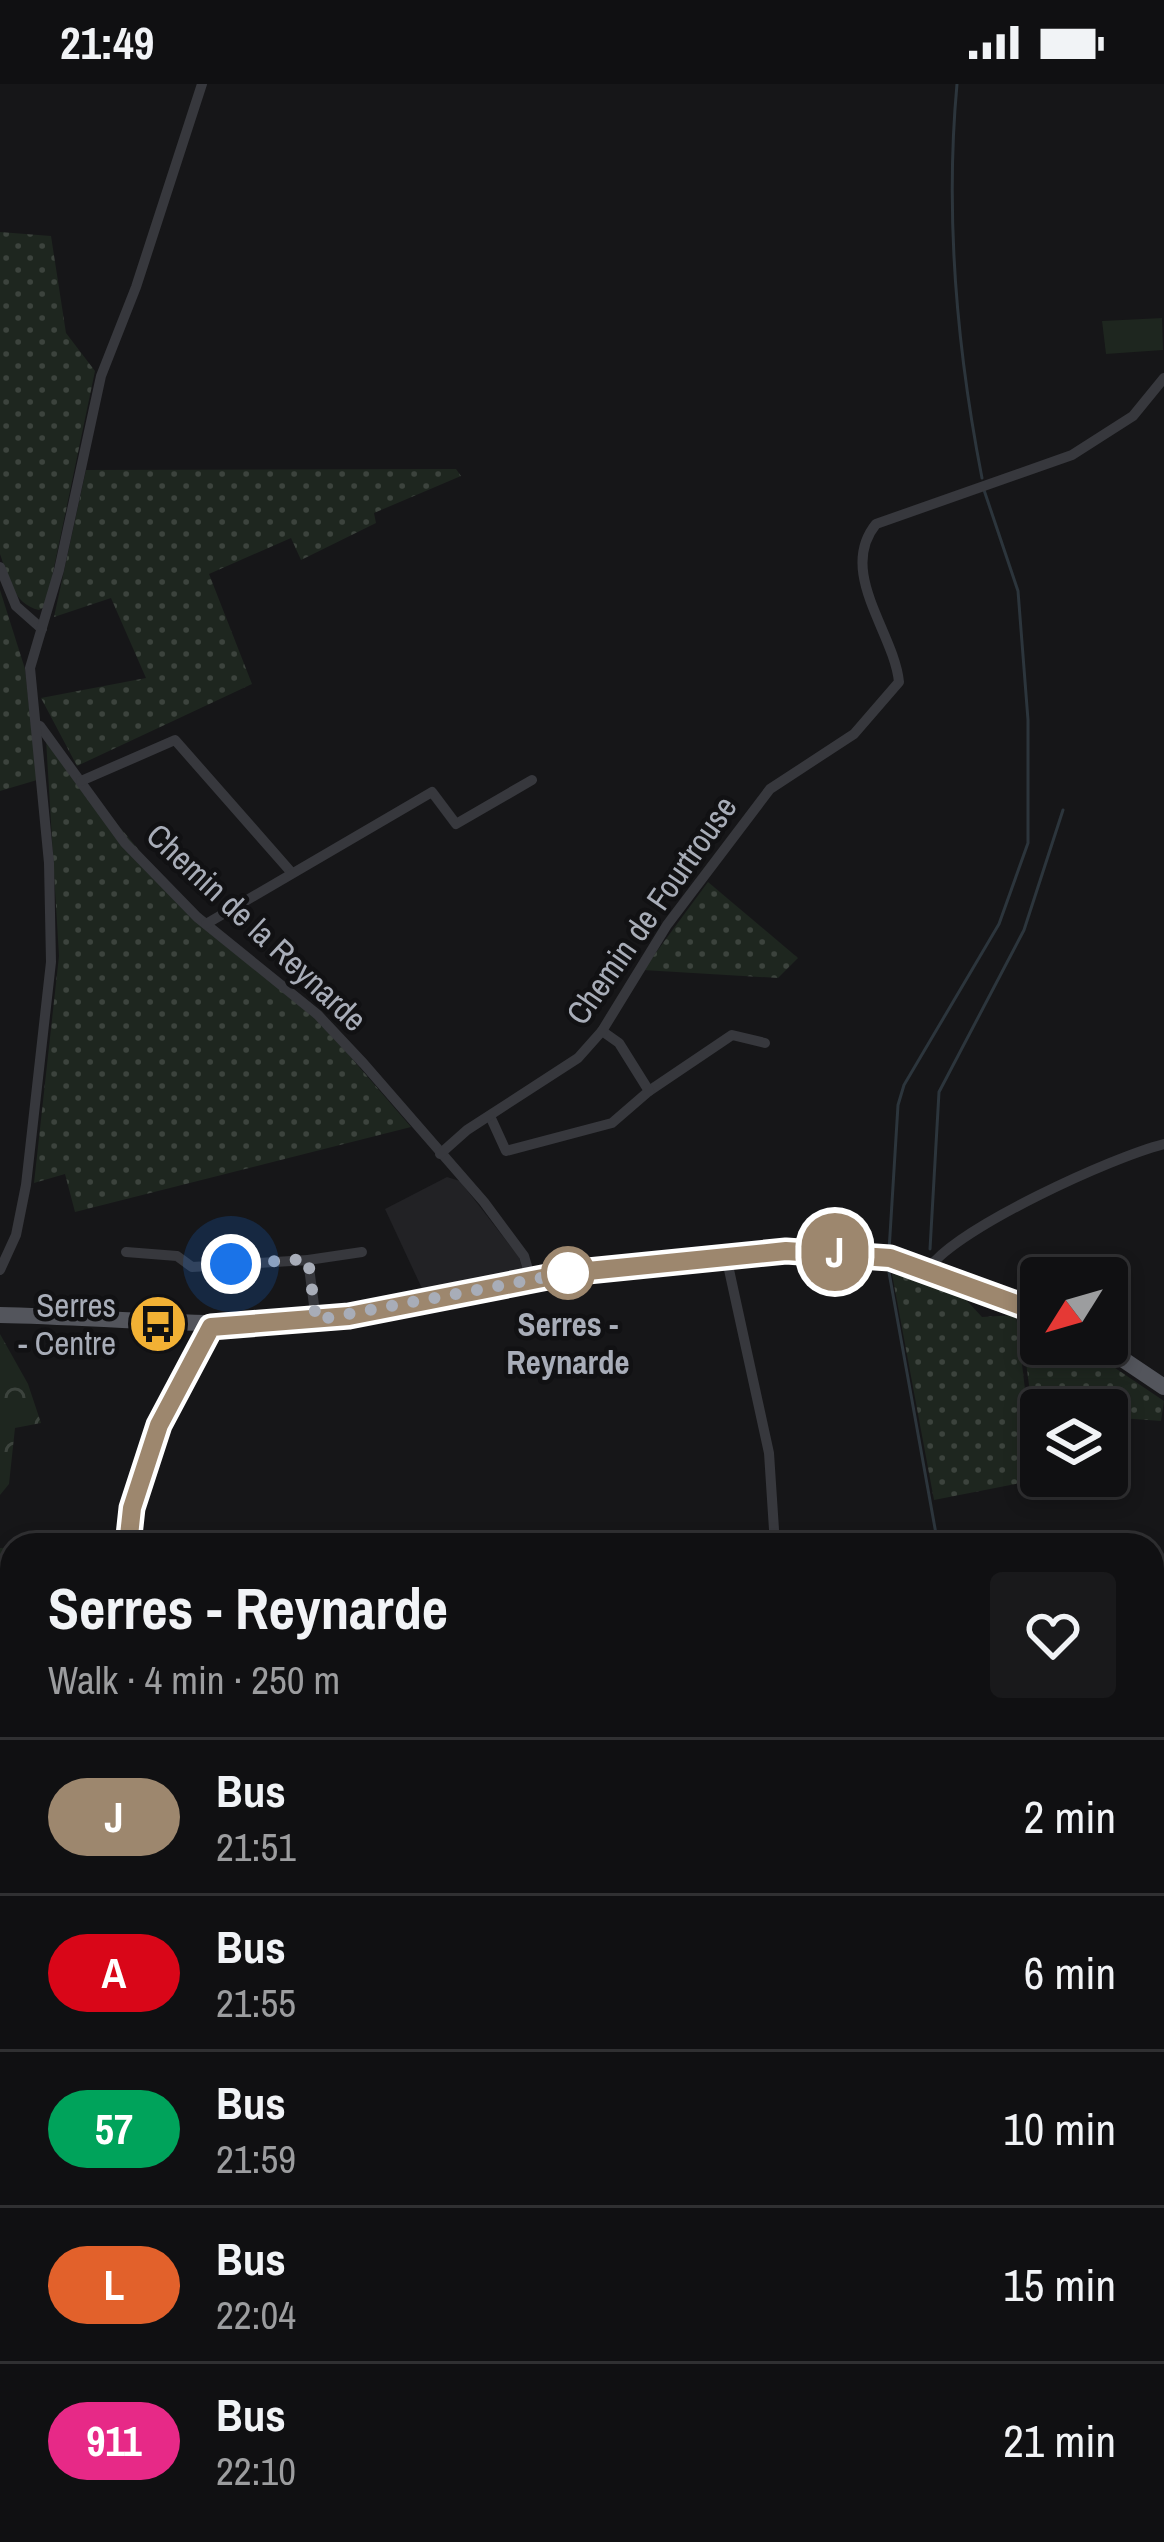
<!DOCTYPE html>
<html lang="en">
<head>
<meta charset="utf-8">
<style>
	body { margin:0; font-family:"Archivo Narrow",sans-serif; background:#19191b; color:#f1f3f6; height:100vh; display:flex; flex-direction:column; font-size:45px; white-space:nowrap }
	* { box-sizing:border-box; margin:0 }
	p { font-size:39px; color:#9c9d9f }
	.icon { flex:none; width:66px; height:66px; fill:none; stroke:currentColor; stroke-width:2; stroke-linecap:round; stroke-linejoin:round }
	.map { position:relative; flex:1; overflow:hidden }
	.details { position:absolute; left:0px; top:1449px; width:1164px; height:1011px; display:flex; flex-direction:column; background:#101012; border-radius:36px 36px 0 0; box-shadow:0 6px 18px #0003,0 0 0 3px #303032 }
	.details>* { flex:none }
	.badge { padding:0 24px; border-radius:39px; font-size:42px; line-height:78px }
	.needle { width:78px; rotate:233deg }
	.buttons { position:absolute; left:1020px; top:1173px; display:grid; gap:24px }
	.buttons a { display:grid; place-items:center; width:108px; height:108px; border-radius:12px; background:#101012; box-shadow:0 6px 18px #0003,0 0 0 3px #303032; font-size:60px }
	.you { position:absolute; width:60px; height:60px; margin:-30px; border:9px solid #fff; border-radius:50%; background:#1a73e8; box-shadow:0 0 0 18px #1a73e833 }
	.map>.badge { position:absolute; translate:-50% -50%; box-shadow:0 0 0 6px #fff }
	.round { display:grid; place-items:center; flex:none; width:126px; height:126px; border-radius:12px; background:#19191b }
	.headline { display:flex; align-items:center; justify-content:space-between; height:204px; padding:0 48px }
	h1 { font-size:57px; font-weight:700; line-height:90px }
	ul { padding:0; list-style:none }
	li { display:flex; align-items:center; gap:36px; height:156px; padding:0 48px; border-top:3px solid #303032 }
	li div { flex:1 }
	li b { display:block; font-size:45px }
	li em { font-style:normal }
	li .badge { min-width:132px; font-weight:700; text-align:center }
	.status { display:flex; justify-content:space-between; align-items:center; height:84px; padding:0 60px; background:#101012; direction:ltr }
	.status svg { height:33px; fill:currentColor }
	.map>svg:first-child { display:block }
	.built { fill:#222225 }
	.grass { fill:url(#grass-dots) }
	.forest { fill:url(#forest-crowns) }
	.pitch { fill:#1e261f }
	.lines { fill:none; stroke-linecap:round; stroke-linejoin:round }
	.stream { stroke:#2c353c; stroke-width:3 }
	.river { stroke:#2c353c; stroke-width:18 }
	.minor { stroke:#37383d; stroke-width:10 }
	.primary { stroke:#53555c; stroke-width:16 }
	.line-casing { stroke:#fff; stroke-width:27 }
	.line { stroke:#9d876e; stroke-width:18 }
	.walk { stroke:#a8adb8; stroke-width:12; stroke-dasharray:0 21.6 }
	.stop-dot { fill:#fff; stroke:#9d876e; stroke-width:6 }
	.labels { text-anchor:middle; stroke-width:9; stroke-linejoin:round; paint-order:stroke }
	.street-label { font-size:33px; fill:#a8adb8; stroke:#111113 }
	.poi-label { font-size:33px; fill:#a8adb8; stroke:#111113; text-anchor:end }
	.stop-label { font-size:33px; font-weight:bold; fill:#a8adb8; stroke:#111113 }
</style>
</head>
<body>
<div class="status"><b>21:49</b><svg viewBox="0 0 49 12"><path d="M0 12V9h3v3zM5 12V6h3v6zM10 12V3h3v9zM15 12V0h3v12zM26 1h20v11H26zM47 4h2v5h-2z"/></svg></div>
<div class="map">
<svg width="1164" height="2458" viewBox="0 0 1164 2458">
	<defs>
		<pattern id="grass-dots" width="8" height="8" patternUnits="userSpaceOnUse" patternTransform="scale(3)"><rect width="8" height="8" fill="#1e261f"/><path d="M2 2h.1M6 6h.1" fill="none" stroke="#3c433d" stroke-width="1.8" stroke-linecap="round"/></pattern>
		<pattern id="forest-crowns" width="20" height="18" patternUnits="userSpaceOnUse" patternTransform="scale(3)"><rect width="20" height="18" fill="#1e261f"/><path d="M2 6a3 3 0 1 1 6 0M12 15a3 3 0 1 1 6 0" fill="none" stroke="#3c433d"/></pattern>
	</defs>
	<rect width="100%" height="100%" fill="#161618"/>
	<g class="built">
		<path d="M447,1093L460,1097L519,1173L524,1191L425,1211L385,1125Z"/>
		<path d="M12,1501V2136L0,2135V1509Z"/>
	</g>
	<g class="grass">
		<path d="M0,148L51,152L66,249L95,287L46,522L39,526C13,520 8,493 0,470Z"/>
		<path d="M456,385L461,392L374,429L376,439L301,476L291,454L209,490L252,600L77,682L41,614L146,594L111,514L54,533L86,386Z"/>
		<path d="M0,506L25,585L37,696L0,707Z"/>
		<path d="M46,655L200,839L316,933L411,1043L75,1128L65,1090L34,1099L59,872Z"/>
		<path d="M708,798L798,874L778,894L643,886Z"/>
		<path d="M892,1190L955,1204L982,1233L1016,1231L1036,1396L934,1416Z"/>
		<path d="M1020,1234L1041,1243V1260L1084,1263L1164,1317L1161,1337L1107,1333V1326H1041V1337L1034,1338Z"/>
	</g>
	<g class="forest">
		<path d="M0,1250L28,1300L41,1339L15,1344L9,1400L0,1411Z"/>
		<path d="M0,1464H8L12,1523L0,1528Z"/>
		<path d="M140,2448H211L213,2458H142Z"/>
	</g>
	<g class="pitch">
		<path d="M1162,234L1163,266L1106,270L1102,237Z"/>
		<path d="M0,1964L12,1985V2030L0,2036Z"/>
	</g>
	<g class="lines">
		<g class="stream">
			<path d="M957,0C945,130 957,266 982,394"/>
			<path d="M930,1165L939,1008L1024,846L1063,726"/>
			<path d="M889,1167L898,1021L904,1001L999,840L1028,759V636L1018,507L984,406"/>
			<path d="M888,1183L938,1461"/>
			<path d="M962,2448L965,2458"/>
		</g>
		<g class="river">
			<path d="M0,2186L12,2191"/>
			<path d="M216,2448L218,2458"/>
		</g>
		<g class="minor">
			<path d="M0,483L16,522L42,545"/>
			<path d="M40,642L125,759L197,833L318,931L364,980L484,1118L524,1172L531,1196"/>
			<path d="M81,697L175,656L291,788"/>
			<path d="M206,840L432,708L456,740L532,696"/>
			<path d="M649,1007L732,951L765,959"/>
			<path d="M490,1032L506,1067L612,1039L649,1007L619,959L602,947"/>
			<path d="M440,1070L467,1046L578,974L602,947L667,841L770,705L854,650L899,598C894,548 837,488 876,440L1072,371L1133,332L1164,294"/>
			<path d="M126,1168L177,1172L192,1183L308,1176L316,1236"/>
			<path d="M726,1172L769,1369L775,1461"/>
			<path d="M308,1176L362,1168"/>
			<path d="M929,1184C959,1143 1112,1073 1164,1060"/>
			<path d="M0,1186L16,1151L26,1101L51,878L49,779L30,584L59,486L101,292L136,203L202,0"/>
			<path d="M128,1461L132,1424L159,1341L211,1243"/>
			<path d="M633,2448L637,2458"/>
			<path d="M1129,2458L1164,2449"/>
		</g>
		<g class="primary">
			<path d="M0,1231C111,1233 217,1246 328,1235C513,1216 698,1142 887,1173C940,1182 992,1208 1041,1229"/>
			<path d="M1100,1260L1164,1303"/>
		</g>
	</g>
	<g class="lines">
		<defs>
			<path id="line" d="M128,1461L132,1424L159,1341L211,1243L349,1232L568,1189L786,1167L890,1174L1041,1229"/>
		</defs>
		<use href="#line" class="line-casing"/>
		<use href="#line" class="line"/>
		<path class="walk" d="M231,1180L308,1175L316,1236L568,1189"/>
	</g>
	<defs>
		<symbol id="bus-disc" viewBox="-11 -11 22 22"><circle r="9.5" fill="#f2b134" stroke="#111113"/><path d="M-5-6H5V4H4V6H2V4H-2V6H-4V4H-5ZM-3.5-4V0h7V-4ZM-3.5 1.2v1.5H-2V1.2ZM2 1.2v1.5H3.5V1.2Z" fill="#111"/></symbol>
	</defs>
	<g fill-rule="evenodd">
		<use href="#bus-disc" x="125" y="1207" width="66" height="66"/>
	</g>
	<circle class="stop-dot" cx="568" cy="1189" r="24"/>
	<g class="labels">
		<g class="street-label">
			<text transform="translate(651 826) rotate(-55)" y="12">Chemin de Fourtrouse</text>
			<text transform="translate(257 843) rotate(43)" y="12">Chemin de la Reynarde</text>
		</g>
		<g class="poi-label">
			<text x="116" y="1233">Serres<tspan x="116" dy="38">- Centre</tspan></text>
		</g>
		<g class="stop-label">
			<text x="568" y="1252">Serres -<tspan x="568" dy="38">Reynarde</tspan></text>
		</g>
	</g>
</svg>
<div class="buttons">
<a><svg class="needle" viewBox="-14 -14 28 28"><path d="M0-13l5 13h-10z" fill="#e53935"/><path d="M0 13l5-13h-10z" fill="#9c9d9f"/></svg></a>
<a><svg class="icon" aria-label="layers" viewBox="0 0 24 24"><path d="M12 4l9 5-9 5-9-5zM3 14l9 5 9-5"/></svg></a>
</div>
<div class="you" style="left:231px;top:1180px"></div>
<b class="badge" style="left:835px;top:1168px;background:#9d876e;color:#fff">J</b>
<section class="details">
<div class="headline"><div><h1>Serres - Reynarde</h1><p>Walk · 4 min · 250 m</p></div><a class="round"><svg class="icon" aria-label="heart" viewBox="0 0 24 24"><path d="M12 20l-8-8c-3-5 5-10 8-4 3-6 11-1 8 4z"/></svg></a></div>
<ul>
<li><span class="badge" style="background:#9d876e;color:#fff">J</span><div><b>Bus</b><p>21:51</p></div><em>2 min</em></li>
<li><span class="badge" style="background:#d90618;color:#fff">A</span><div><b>Bus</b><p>21:55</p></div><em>6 min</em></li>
<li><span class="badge" style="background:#00a35b;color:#fff">57</span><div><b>Bus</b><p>21:59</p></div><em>10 min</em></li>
<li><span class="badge" style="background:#e2612b;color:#fff">L</span><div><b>Bus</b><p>22:04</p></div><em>15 min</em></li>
<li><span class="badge" style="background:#e72987;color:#fff">911</span><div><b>Bus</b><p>22:10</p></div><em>21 min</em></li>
</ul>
</section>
</div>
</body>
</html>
